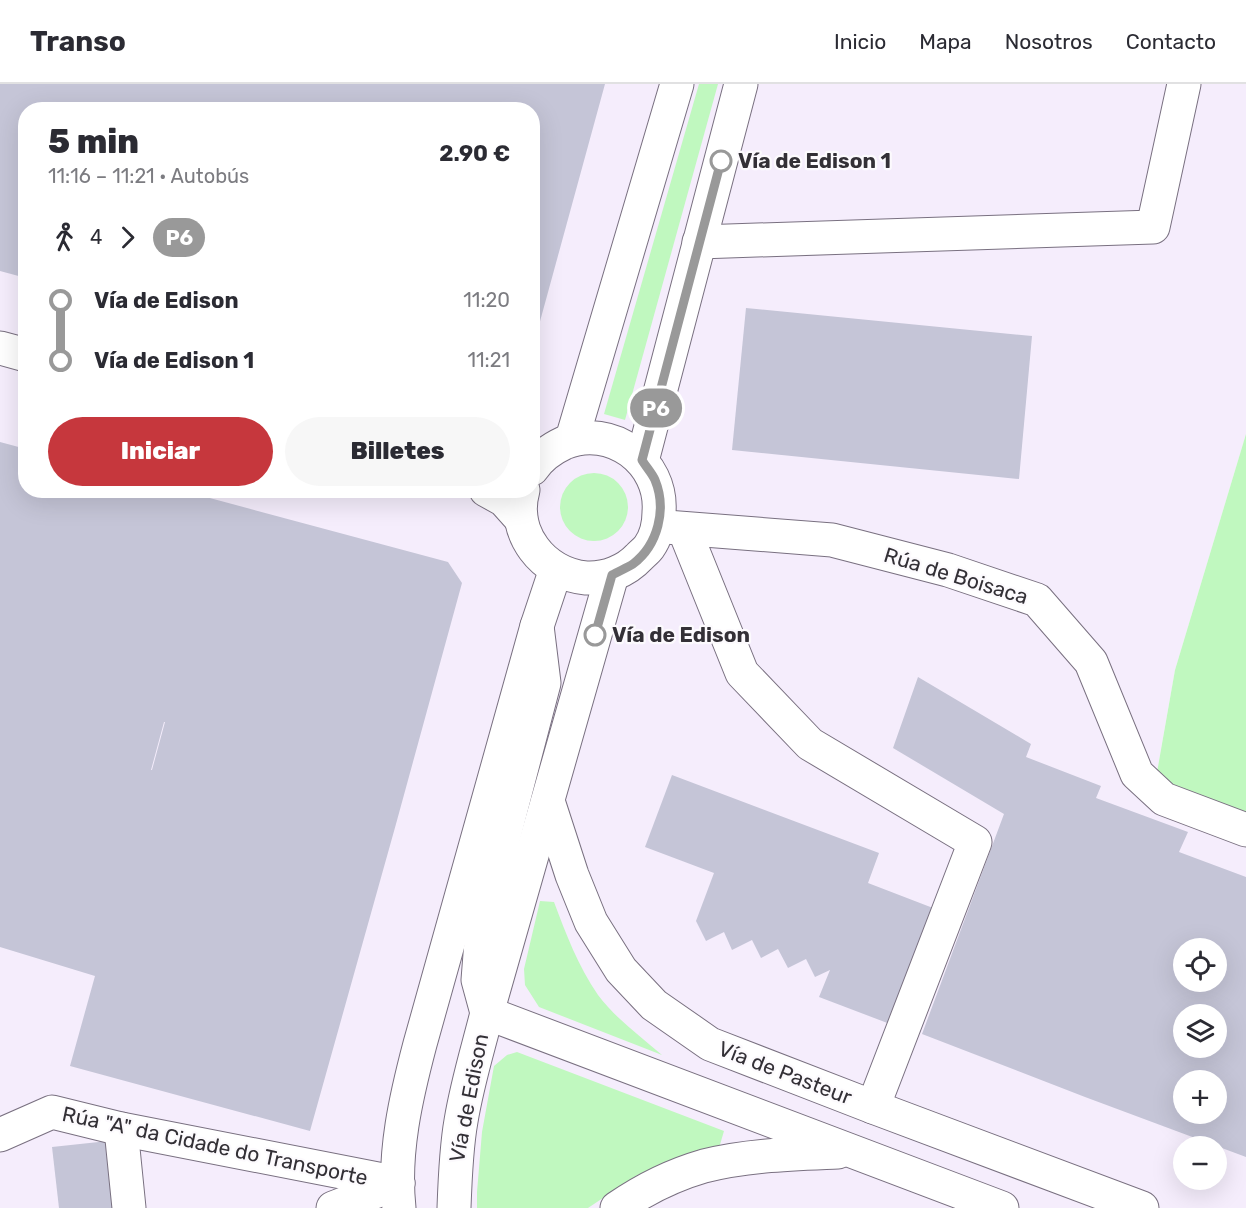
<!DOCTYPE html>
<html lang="es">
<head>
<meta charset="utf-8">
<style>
	body { margin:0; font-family:Rubik,sans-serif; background:#f7f7f7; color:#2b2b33; height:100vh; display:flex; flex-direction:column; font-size:22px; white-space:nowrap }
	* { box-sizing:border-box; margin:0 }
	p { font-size:20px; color:#7c7c81 }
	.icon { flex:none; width:33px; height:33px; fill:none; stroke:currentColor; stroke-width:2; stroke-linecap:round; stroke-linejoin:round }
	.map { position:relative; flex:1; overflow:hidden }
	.sheet { position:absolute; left:18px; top:18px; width:522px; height:396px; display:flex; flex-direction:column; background:#fff; border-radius:24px; box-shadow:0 6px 24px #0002 }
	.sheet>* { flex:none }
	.badge { padding:0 12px; border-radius:20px; font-size:21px; line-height:39px }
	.tools { position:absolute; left:1173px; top:854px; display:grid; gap:12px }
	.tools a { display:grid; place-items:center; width:54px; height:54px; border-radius:50%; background:#fff; box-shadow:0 6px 24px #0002; font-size:30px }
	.map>.badge { position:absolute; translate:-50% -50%; box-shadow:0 0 0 3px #fff }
	.legs { display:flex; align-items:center; gap:9px; height:66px; padding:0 30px; font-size:20px }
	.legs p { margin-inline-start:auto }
	.headline { display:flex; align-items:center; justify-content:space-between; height:102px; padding:0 30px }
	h1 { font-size:33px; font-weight:800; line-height:45px }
	.action { display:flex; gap:12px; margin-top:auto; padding:12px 30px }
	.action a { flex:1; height:69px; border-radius:36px; background:#c6373d; color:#fff; font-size:24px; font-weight:800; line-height:69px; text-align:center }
	.action a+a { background:#f7f7f7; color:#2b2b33 }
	ul { padding:0 30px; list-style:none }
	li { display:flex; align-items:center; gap:21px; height:60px; font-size:22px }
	li i { display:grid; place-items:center; width:9px; height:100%; margin:0 8px; background:currentColor }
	li i::after { content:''; width:15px; height:15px; margin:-8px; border:4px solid; border-radius:50%; background:#fff }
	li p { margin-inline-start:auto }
	li:first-child i { background:linear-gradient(#0000 50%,currentColor 0) }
	li:last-child i { background:linear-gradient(currentColor 50%,#0000 0) }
	header { display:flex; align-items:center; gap:36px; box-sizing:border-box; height:84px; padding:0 30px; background:#fff; border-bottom:2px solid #e1e1e2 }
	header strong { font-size:28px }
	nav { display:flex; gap:33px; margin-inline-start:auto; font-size:21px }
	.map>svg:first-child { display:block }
	.built { fill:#f5edfc; fill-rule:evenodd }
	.green { fill:#c0f8bf }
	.building { fill:#c5c5d7; fill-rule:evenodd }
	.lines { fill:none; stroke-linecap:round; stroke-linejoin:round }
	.minor-casing { stroke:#797080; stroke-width:35 }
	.major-casing { stroke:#797080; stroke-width:35 }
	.minor { stroke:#fff; stroke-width:33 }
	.major { stroke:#fff; stroke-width:33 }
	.line-1-casing { stroke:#fff; stroke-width:14 }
	.line-1 { stroke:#999; stroke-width:9 }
	.stop-1-dot { fill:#fff; stroke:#999; stroke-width:3 }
	.labels { text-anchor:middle; stroke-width:4.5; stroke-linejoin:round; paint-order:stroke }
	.stop-label { font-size:21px; font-weight:bold; fill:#333036; stroke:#fcfafd; text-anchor:start }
	.street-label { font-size:21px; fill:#333036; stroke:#fcfafd }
</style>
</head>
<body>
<header>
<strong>Transo</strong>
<nav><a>Inicio</a><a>Mapa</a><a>Nosotros</a><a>Contacto</a></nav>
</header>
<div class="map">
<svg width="1246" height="1124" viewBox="0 0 1246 1124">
	<rect width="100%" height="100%" fill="#fcfafd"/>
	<path class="built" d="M0,0H1246V350L1175,586L1156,694L1246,762V1124H0ZM26,26H532V406H26ZM1184,864H1216V897H1184ZM1184,930H1216V963H1184ZM1184,996H1216V1029H1184ZM1184,1062H1216V1095H1184Z"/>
	<g class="green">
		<path d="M699,0H718L625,336L604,330Z"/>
		<path d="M1246,350V731L1156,694L1175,586Z"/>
		<circle cx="594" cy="423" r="34"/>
		<path d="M540,817L554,818C566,850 578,882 598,911C615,934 640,952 662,971L539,923L525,901L524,885Z"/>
		<path d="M517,968L724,1047L719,1064L683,1072L636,1092L588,1124H477V1108L482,1048L494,982L507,971Z"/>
	</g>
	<g class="building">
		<path d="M0,0H605L533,263L532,26H26V194L0,187Z"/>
		<path d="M746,224L1032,252L1019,395L732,366Z"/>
		<path d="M0,358L26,365V406H180L448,478L462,499L396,740L310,1047L70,982L95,892L0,863ZM164,638H165L152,686H151Z"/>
		<path d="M918,593L1031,660L1026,673L1101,702L1096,714L1188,748L1179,768L1246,793V1073L1085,1013L922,950L1004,730L893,664ZM1184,864H1216V897H1184ZM1184,930H1216V963H1184ZM1184,996H1216V1029H1184Z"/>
		<path d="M672,691L879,769L868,799L933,824L890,940L819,913L830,886L815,893L806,875L788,884L778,865L761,874L752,856L732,866L724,848L706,857L696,837L714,789L645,763Z"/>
		<path d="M108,1057L116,1124H59L52,1063Z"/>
	</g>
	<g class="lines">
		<defs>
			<g id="minor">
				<path d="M699,158L1153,143L1184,0"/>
				<path d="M0,264L26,271"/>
				<path d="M486,406L504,416L521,435"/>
				<path d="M666,443L832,456L948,486L1037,516L1091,578L1137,690L1164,715L1246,746"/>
				<path d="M684,445L742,589L810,660L975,758L873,1023"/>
				<path d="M537,542L544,599L483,832L478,896L487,929L1002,1124"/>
				<path d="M548,717L572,791L591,838L621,886L654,921L710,960L873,1023L1142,1124"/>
				<path d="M121,1045L129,1124"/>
				<path d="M0,1051L52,1028L121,1045L398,1099"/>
				<path d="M333,1124L398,1099"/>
				<path d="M617,1124C643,1106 673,1091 704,1082C748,1071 793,1070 838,1068"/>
			</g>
			<g id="major">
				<path d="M572,355L677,0"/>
				<path d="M642,377L741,0"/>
				<path d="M523,406C511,449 543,490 586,494C606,495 626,487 639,473C642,470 646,467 649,463C656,453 659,440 659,428C663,378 611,339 564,359C551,365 540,373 532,385"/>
				<path d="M399,1124C393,1069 406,1013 420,960L537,542L556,485"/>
				<path d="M454,1124C455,1095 456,1065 461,1037C467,1000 478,965 487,929L612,491"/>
			</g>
		</defs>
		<use href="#minor" class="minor-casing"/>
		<use href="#major" class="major-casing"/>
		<use href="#minor" class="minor"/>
		<use href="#major" class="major"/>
	</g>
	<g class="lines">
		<defs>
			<path id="line-1" d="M595,551L612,491C619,487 627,484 633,480C658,461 667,425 655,396C652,389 646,383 642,376L721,77"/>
		</defs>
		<use href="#line-1" class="line-1-casing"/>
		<use href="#line-1" class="line-1"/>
	</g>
	<g class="stop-1-dot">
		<circle cx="721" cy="77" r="10"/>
		<circle cx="595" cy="551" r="10"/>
	</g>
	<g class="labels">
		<g class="stop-label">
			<text x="738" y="84">Vía de Edison 1</text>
			<text x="612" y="558">Vía de Edison</text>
		</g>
		<g class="street-label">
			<text transform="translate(956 492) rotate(17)" y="7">Rúa de Boisaca</text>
			<text transform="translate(785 989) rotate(21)" y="7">Vía de Pasteur</text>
			<text transform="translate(469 1014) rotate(-79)" y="7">Vía de Edison</text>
			<text transform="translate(215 1062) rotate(12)" y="7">Rúa "A" da Cidade do Transporte</text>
		</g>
	</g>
</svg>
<div class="tools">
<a><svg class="icon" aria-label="locate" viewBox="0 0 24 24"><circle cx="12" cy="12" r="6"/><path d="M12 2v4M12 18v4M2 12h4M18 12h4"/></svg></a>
<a><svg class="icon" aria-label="layers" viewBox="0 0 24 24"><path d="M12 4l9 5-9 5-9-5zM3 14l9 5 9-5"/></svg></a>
<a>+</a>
<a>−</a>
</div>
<b class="badge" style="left:656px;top:324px;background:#999;color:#fff">P6</b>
<section class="sheet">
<div class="headline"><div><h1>5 min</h1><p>11:16 – 11:21 · Autobús</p></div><b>2.90 €</b></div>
<div class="legs"><svg class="icon" aria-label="walk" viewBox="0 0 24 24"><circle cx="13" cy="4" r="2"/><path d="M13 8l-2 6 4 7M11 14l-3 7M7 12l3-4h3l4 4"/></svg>4<svg class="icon" aria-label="forward" viewBox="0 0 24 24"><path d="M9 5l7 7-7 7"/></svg><b class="badge" style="background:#999;color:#fff">P6</b></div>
<ul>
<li><i style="color:#999"></i><b>Vía de Edison</b><p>11:20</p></li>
<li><i style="color:#999"></i><b>Vía de Edison 1</b><p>11:21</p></li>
</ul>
<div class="action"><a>Iniciar</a><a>Billetes</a></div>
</section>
</div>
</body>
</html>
